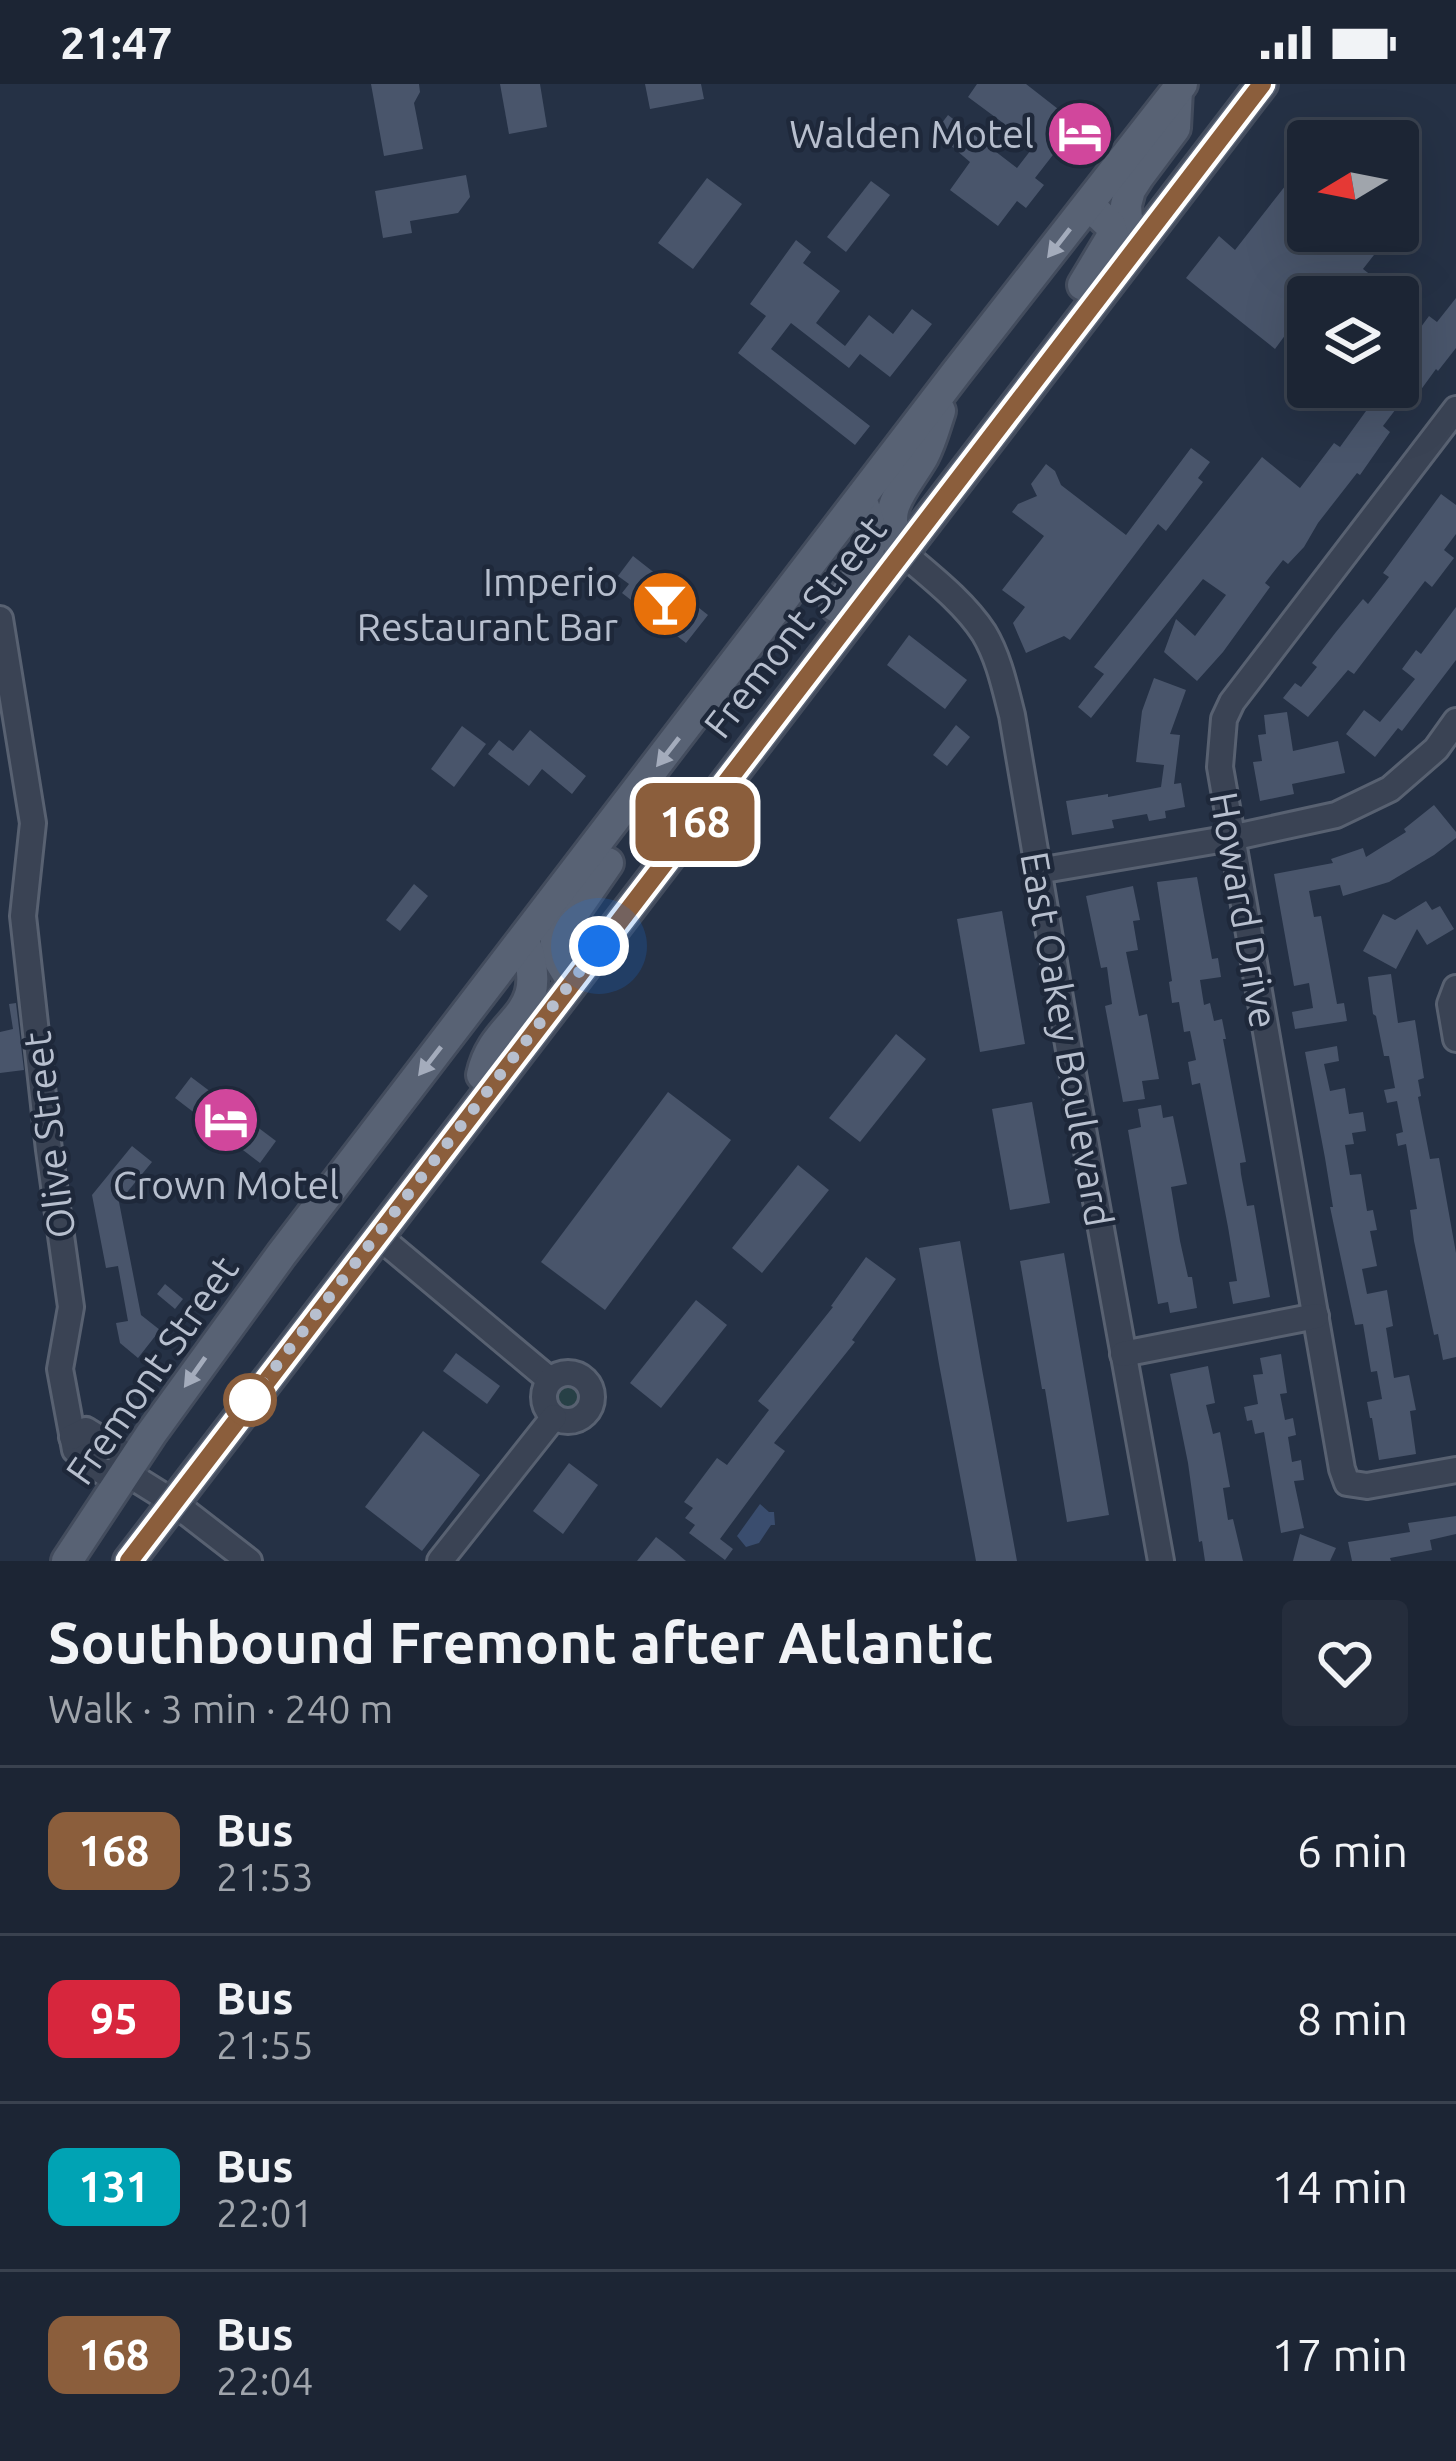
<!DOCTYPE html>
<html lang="en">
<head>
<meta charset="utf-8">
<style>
	body { margin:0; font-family:Ubuntu,sans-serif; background:#252d3c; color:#f1f3f6; height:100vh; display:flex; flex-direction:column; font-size:45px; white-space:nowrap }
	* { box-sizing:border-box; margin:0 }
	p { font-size:39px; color:#a0a5ac }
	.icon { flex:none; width:66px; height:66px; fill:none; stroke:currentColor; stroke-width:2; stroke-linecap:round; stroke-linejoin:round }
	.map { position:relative; height:1477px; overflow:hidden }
	.sheet { display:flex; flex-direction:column; background:#1c2534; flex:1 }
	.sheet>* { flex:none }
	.badge { padding:0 24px; border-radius:18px; font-size:42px; line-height:78px }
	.needle { width:78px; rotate:260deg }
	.fabs { position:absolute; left:1287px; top:36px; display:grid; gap:24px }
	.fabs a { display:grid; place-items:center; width:132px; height:132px; border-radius:12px; background:#1c2534; box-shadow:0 12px 48px #0002,0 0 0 3px #3a424f; font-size:60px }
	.you { position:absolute; width:60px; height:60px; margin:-30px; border:9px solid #fff; border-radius:50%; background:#1a73e8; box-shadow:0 0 0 18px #1a73e833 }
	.map>.badge { position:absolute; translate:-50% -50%; box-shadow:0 0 0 6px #fff }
	.round { display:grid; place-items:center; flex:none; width:126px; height:126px; border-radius:12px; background:#252d3c }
	.headline { display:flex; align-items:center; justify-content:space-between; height:204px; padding:0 48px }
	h1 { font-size:57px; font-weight:600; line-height:90px }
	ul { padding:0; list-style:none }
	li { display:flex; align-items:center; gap:36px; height:168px; padding:0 48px; border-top:3px solid #3a424f }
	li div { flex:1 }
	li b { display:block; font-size:45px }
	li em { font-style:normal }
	li .badge { min-width:132px; font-weight:700; text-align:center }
	.status { display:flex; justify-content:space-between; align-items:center; height:84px; padding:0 60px; background:#1c2534; direction:ltr }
	.status svg { height:33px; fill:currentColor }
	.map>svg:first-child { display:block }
	.green { fill:#274046 }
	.water { fill:#3a4d6e }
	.building { fill:#49556b }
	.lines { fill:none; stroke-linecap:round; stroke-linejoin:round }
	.minor-casing { stroke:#586171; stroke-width:30 }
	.major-casing { stroke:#434c5d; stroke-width:36 }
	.minor { stroke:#3a4354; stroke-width:24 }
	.major { stroke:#586274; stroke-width:30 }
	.oneway { fill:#a4acbc }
	.line-casing { stroke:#fff; stroke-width:27 }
	.line { stroke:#8b5e3c; stroke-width:18 }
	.walk { stroke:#b7bfce; stroke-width:12; stroke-dasharray:0 21.6 }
	.stop-dot { fill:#fff; stroke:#8b5e3c; stroke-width:6 }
	.labels { text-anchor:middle; stroke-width:9; stroke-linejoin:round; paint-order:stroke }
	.poi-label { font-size:39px; fill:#b7bfce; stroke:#1e283a; text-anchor:end }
	.street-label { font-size:39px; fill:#b7bfce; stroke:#1e283a }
</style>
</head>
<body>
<div class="status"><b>21:47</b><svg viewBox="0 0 49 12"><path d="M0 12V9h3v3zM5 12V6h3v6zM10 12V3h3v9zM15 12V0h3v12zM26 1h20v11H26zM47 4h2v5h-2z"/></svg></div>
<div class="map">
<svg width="1456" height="1477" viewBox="0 0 1456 1477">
	<rect width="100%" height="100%" fill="#253145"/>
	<circle class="green" cx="575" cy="1314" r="22"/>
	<path class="water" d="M760,1420L769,1428H774L775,1441H771L759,1459L746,1463L737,1452Z"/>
	<g class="building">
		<path d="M371,0H419L420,8L414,19L423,65L384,72Z"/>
		<path d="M500,0H540L547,43L509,50Z"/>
		<path d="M645,0H701L704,15L650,25Z"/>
		<path d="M977,0H1026L1067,32L1073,25L1089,37L1069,63L1063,58L1035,94L1044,101L1026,124L1017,117L998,142L950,106L970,78L935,48L948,31L1017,84L1034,62L968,13Z"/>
		<path d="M1398,73L1422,91L1412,105L1398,95Z"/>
		<path d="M466,91L470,113L458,129L410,137L412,149L383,154L375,107Z"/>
		<path d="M1293,92L1308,104V147H1363L1381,162L1363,185L1372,192L1356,213H1308V268L1286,250L1275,265L1186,194L1219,152L1235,166Z"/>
		<path d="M707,94L742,120L693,185L658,159Z"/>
		<path d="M871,97L890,111L846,168L827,153Z"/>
		<path d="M796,156L811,168L803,179L840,207L816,239L845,262L869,231L893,250L912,225L932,240L890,293L860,270L849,284L791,239L771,265L870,342L855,361L738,269L766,232L750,220Z"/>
		<path d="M1456,214V264L1438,287L1436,285L1412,318L1405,313L1383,342L1390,348L1360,391L1357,389L1318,439L1304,463L1288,480L1283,476L1265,499L1270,503L1223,568L1197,597L1164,568L1176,535L1195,552L1226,511L1203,495L1091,634L1078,623L1104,590L1094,583L1262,373L1300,404L1334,359L1340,363L1366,327L1361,323L1376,303H1398V273L1406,261L1402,258L1414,243L1418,247L1429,232L1437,238Z"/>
		<path d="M1191,364L1210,378L1198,394L1203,398L1166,447L1158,440L1070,556L1064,552L1026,569L1013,539L1025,523L1002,506L1044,452L1012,428L1018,420L1037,412L1031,400L1046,380L1055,387L1061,401L1126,451Z"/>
		<path d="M1441,410L1456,421V450L1444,466L1454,474L1432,503L1425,497L1354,590L1348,586L1308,633L1283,614L1295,599L1301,603L1317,583L1312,579L1336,548L1363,515L1368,520L1389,493L1383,489Z"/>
		<path d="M633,472L708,531L686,559L622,509L629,500L618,492Z"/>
		<path d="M1456,523V576L1402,647L1398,644L1375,673L1346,650L1364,626L1380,638L1415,595L1402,585L1416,566L1421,570Z"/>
		<path d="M909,551L967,596L945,625L887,581Z"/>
		<path d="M1154,594L1186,606L1170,650L1180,651L1174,700L1181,699L1185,723L1165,727L1166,734L1149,737L1147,730L1112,736L1114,744L1072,751L1066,717L1108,710V713L1161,703L1164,681L1136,678L1142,627Z"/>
		<path d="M1287,628L1293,667L1338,657L1345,689L1292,700L1294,710L1260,717L1253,678L1262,677L1258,651L1266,650L1264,631Z"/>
		<path d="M956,641L970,653L947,682L933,671Z"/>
		<path d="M462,642L486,660L454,703L431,685Z"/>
		<path d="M530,646L586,692L572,710L542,685L529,702L488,670L499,656L513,667Z"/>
		<path d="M1434,721L1456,748V754L1434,771L1389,798L1343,812L1340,801L1309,807L1314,833L1321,832L1337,920L1344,919L1347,937L1295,945L1292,928L1313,924L1309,899L1294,902L1274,790L1333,779L1331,775L1363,764L1366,773L1406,748L1404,745Z"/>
		<path d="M1197,793L1212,875L1218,874L1221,893L1200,896L1204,921L1210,919L1214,937L1222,935L1226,955H1223L1246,1078L1240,1079L1241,1090L1247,1122L1254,1121L1270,1213L1233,1220L1229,1198L1237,1197L1228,1143L1200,999L1192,1001L1188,978L1196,976L1190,947L1184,948L1179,918L1172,919L1169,898L1172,897L1157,798Z"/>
		<path d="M414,800L428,812L400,847L386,836Z"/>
		<path d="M1133,802L1140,836L1133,837L1138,866L1126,868L1139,932L1147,930L1159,995L1142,997L1145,1015L1123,1018L1105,922L1112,920L1107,883L1101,884L1086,812Z"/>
		<path d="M1426,817L1432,826L1440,822L1454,845L1427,861L1417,845L1396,885L1363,867L1383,830L1395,836Z"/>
		<path d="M1002,827L1025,960L980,968L957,835Z"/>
		<path d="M1391,890L1398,939L1415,936L1424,994L1418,996L1421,1012L1418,1013L1430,1075L1439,1074L1456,1169V1273L1443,1276L1438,1250L1434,1251L1414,1157L1410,1126L1417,1125L1406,1060L1398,1062L1396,1050L1403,1048L1397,1017L1387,1019L1384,1006L1395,1004L1389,972H1384L1376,932L1373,930L1368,893Z"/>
		<path d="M16,919L24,986L0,989V948L13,945L9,920Z"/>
		<path d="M896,950L926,975L860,1058L829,1034Z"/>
		<path d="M1337,962L1339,977L1324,980L1330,1007L1345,1004L1349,1030L1363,1028L1366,1047L1352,1049L1354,1060L1345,1061L1350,1091L1361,1090L1367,1127L1373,1126L1377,1146L1370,1147L1377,1182L1362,1185L1367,1210L1387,1206L1393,1242L1386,1244L1394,1294L1409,1291L1416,1326L1410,1327L1416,1370L1379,1376L1372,1334H1370L1367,1318L1382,1315L1377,1287L1371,1288L1363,1240L1355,1241L1330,1123H1333L1325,1074L1305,968Z"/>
		<path d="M191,993L276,1057L260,1079L175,1014Z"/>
		<path d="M668,1008L731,1056L605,1226L541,1178Z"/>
		<path d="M1032,1018L1050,1119L1010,1126L992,1025Z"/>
		<path d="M1161,1021L1163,1034L1173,1032L1187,1100L1171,1103L1180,1157L1188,1193H1192L1197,1224L1170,1229L1168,1218L1158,1220L1128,1046L1141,1043L1138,1025Z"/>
		<path d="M132,1062L152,1078L119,1118L141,1231L160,1246L138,1274L120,1259L116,1239L128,1237L118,1182L106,1184L92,1111Z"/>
		<path d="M798,1081L829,1106L762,1189L732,1164Z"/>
		<path d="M960,1157L982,1285L1017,1477H976L939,1280L919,1164Z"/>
		<path d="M1064,1169L1109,1431L1067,1438L1045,1305H1042L1020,1177Z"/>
		<path d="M866,1173L896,1195L852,1256L855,1258L774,1359L785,1367L720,1455L733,1465L725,1476L689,1449L695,1441L685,1434L693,1424L684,1418L717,1374L727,1381L769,1326L758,1317L833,1223L831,1222Z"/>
		<path d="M165,1200L183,1215L175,1225L157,1210Z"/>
		<path d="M696,1216L727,1241L661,1324L630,1299Z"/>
		<path d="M456,1269L500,1302L487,1320L443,1287Z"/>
		<path d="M1281,1270L1287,1309L1280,1310L1285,1336L1293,1334L1296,1351L1288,1353L1292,1378L1301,1376L1304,1396L1294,1397L1304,1444L1281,1449L1264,1348L1255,1350L1252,1336L1247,1337L1244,1323L1258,1320L1253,1291L1263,1290L1260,1274Z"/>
		<path d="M1208,1282L1215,1319L1206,1321L1213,1350L1220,1348L1230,1403L1223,1404L1228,1436L1233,1435L1243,1477H1205L1202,1457L1199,1458L1188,1379L1170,1290Z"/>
		<path d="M423,1347L480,1391L422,1467L365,1423Z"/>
		<path d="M569,1379L598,1401L563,1450L533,1427Z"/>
		<path d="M1456,1432V1450L1430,1456L1432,1466L1390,1474L1391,1477H1352L1348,1458L1410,1448L1408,1439Z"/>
		<path d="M1300,1450L1336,1464L1330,1477H1293Z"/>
		<path d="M656,1453L673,1466L686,1477H637Z"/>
	</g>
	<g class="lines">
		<defs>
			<g id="minor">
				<path d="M1456,325L1232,618L1224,635L1220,683L1342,1385L1347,1399L1367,1402L1456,1386"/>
				<path d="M902,468C930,492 964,518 984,549C999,574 1005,604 1012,631L1072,984L1161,1477"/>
				<path d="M0,535L33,739L23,832L49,1066L71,1223L60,1285L75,1366L103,1388H125L173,1418L249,1477"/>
				<path d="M1038,787L1231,754L1336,731L1390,705L1436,665L1456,637"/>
				<path d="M1456,904L1450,920L1456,955"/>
				<path d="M377,1151L550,1296"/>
				<path d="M1123,1270L1316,1232"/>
				<circle cx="568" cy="1313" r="24"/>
				<path d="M72,1353L86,1346L120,1367L125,1388"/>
				<path d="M440,1477L554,1333"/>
			</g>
			<g id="major">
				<path d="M1142,154L1127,136L1126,121L1130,106L1139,92L1175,44L1177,6"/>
				<path d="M1083,201L1113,151L1110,141L1090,122"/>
				<path d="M902,468C878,425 902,409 923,373C931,358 935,342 940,327"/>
				<path d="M836,523C863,486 883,461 861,416"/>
				<path d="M572,897L556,871V854L608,779"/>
				<path d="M482,991C495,931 554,936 524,856"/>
				<path d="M67,1477L151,1350L281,1171L956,289L1182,0"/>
				<path d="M129,1477L1262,0"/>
			</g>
		</defs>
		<use href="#minor" class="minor-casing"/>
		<use href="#major" class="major-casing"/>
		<use href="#minor" class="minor"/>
		<use href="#major" class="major"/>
	</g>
	<defs><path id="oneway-solid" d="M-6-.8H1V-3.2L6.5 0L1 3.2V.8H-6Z" transform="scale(3)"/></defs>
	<g class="oneway">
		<use href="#oneway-solid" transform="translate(1059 159) rotate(128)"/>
		<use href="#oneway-solid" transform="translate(668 668) rotate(128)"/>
		<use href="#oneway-solid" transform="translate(430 977) rotate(128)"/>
		<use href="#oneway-solid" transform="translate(195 1288) rotate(125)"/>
	</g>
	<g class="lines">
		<defs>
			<path id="line" d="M129,1477L1262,0"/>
		</defs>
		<use href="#line" class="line-casing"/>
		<use href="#line" class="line"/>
		<path class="walk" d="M250,1316L599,862"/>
	</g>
	<defs>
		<symbol id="hotel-disc" viewBox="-11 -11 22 22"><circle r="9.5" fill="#d1479c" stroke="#1e283a"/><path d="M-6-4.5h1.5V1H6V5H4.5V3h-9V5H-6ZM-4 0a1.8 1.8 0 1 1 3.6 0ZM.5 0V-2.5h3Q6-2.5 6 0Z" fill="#fff"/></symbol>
		<symbol id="bar-disc" viewBox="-11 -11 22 22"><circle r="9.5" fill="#e8710a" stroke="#1e283a"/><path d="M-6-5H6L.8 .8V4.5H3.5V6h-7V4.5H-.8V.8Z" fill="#fff"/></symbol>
	</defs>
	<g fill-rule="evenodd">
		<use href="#hotel-disc" x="1042" y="12" width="76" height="76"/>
		<use href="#bar-disc" x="627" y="482" width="76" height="76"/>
		<use href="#hotel-disc" x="188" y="998" width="76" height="76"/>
	</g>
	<circle class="stop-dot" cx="250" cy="1316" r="24"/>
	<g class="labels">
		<g class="poi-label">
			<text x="1034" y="64">Walden Motel</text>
			<text x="618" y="512">Imperio<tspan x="618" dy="45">Restaurant Bar</tspan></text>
			<text x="226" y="1115" text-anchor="middle">Crown Motel</text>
		</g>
		<g class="street-label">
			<text transform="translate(795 543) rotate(-52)" y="14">Fremont Street</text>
			<text transform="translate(1244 826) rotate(80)" y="14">Howard Drive</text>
			<text transform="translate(1067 955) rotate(80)" y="14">East Oakey Boulevard</text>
			<text transform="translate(49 1051) rotate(-97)" y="14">Olive Street</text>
			<text transform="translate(152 1286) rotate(-55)" y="14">Fremont Street</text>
		</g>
	</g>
</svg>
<div class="fabs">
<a><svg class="needle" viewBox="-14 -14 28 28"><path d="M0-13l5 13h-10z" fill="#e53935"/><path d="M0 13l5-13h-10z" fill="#a0a5ac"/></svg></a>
<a><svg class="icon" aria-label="layers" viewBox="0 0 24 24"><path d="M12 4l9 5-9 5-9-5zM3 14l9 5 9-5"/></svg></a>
</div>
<div class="you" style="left:599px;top:862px"></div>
<b class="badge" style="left:695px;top:738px;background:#8b5e3c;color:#fff">168</b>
</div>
<section class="sheet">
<div class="headline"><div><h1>Southbound Fremont after Atlantic</h1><p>Walk · 3 min · 240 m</p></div><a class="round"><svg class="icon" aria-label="heart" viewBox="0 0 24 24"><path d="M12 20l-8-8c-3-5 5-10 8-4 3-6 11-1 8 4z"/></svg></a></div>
<ul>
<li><span class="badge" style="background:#8b5e3c;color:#fff">168</span><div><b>Bus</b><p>21:53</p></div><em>6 min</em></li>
<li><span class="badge" style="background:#d7263d;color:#fff">95</span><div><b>Bus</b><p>21:55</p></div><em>8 min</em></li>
<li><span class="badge" style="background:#00a3b4;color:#fff">131</span><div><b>Bus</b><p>22:01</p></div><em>14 min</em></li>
<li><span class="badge" style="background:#8b5e3c;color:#fff">168</span><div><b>Bus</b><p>22:04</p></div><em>17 min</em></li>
</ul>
</section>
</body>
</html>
